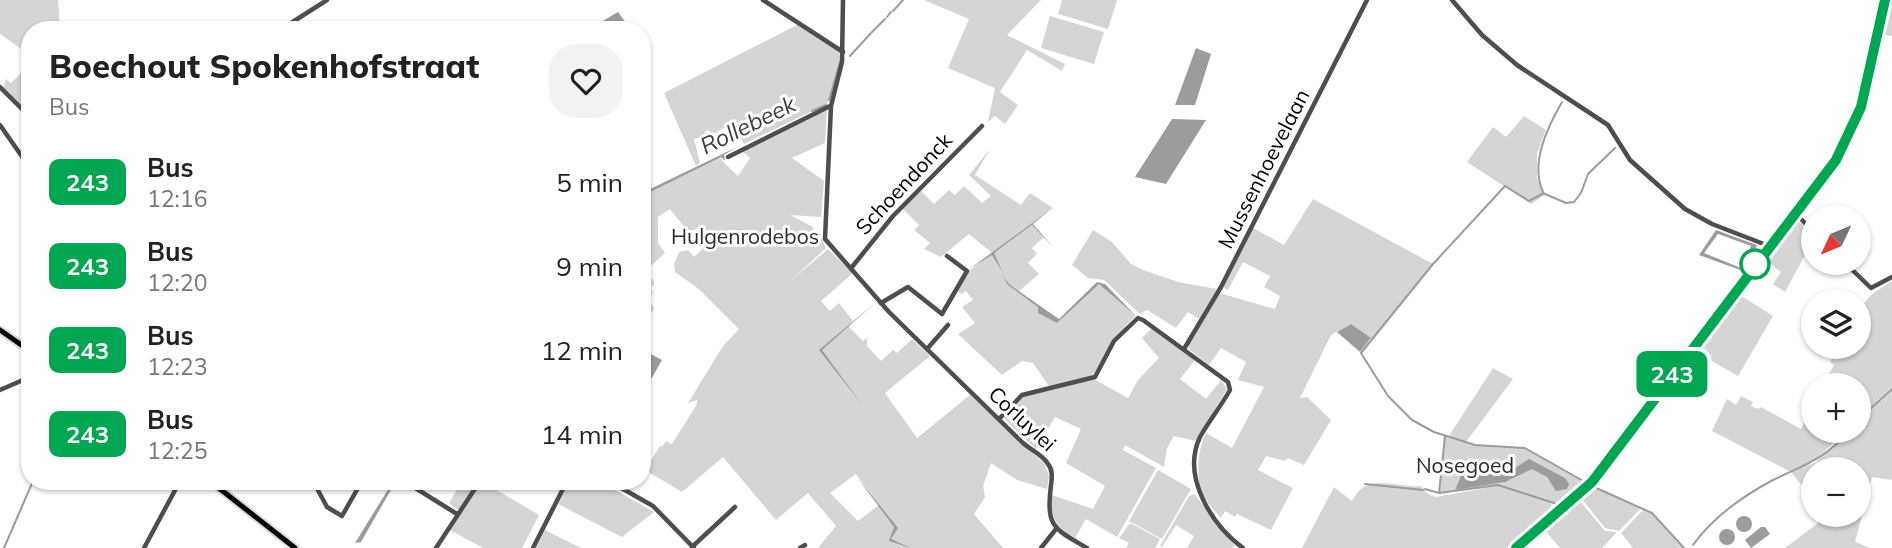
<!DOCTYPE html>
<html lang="en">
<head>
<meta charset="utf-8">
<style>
	body { margin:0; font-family:Mulish,sans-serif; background:#f2f2f2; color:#222; height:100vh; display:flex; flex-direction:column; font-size:26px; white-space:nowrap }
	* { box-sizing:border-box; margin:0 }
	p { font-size:23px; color:#767676 }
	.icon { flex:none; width:38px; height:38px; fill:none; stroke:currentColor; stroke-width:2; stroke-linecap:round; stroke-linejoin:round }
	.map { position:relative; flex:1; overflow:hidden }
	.drawer { position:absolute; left:21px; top:21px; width:630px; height:469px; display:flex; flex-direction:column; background:#fff; border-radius:28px; box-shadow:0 2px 5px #0004 }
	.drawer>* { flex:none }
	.badge { padding:0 14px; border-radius:10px; font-size:24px; line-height:46px }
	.needle { width:46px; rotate:226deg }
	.buttons { position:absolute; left:1801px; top:205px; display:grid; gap:14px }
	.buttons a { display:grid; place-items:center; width:70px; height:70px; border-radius:50%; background:#fff; box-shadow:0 2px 5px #0004; font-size:35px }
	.map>.badge { position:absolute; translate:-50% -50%; box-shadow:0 0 0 4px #fff }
	.round { display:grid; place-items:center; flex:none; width:74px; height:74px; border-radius:28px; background:#f2f2f2 }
	.summary { display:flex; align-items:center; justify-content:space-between; height:119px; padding:0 28px }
	h1 { font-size:33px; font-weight:800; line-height:52px }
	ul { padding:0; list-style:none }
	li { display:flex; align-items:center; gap:21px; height:84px; padding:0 28px }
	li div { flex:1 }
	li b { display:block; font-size:26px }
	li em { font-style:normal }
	li .badge { min-width:77px; font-weight:700; text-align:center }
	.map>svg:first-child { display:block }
	.green { fill:#d5d5d5; fill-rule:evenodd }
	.water { fill:#9c9c9c }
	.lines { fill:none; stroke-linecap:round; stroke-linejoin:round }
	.stream { stroke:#9c9c9c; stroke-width:2 }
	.major-casing { stroke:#dbdbdb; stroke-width:9 }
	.minor { stroke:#4e4e4e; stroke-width:4.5 }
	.major { stroke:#000; stroke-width:5 }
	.line-casing { stroke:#fff; stroke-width:16 }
	.line { stroke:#00a651; stroke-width:10 }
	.stop-dot { fill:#fff; stroke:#00a651; stroke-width:3.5 }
	.labels { text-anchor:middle; stroke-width:6; stroke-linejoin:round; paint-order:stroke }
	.street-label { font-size:21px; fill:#000; stroke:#fff }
	.park-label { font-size:21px; fill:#2c2c2c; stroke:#fff }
	.water-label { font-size:23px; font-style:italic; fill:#3d3d3d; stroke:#fff }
</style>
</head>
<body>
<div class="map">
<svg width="1892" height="548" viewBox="0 0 1892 548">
	<rect width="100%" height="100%" fill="#fff"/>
	<g class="green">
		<path d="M0,0H58L60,30H30V55L0,34Z"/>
		<path d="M924,0H1041L1007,35L1065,64L1062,71L1027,50L1000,92L1018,105L1005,124L995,116L988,122L995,88L948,68L969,19Z"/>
		<path d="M1062,0H1117L1108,29L1058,14Z"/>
		<path d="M1888,0H1892V36L1881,34Z"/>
		<path d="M1050,16L1104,32L1094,64L1041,48Z"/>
		<path d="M797,25L839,52L840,62L827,104L744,144L732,123L712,135L708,130L705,131L708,138L694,139L700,163L696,166L664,93Z"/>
		<path d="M30,64V115L3,88L6,79L11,83Z"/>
		<path d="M827,107L825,143L792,158L824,181L821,217L790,215L813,227L815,238L822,239L826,248L788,283L828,249L853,273L821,301L830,311L839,303L853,321L848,326L863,341L867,338V346L881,361L893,350L897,353L912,339L930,356L885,393L917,438L970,395L1045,464L1049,476L1047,489L1017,480L991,463L983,486L985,497L974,514L1003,548H818L836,526L808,493L776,520L723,457L682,492L645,470L660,446L662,447L666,441L672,444L697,404V400L688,403L723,346L739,329L700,290L675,272L674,264L679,252L688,250L694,257L702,249V226L691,231L686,229L670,209L658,217V243L665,253L642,274V194L718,157L738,176L750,158L740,150ZM856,474L879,505L858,521L830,493Z"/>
		<path d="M1524,116L1546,130L1537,153V178L1545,195L1531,204L1467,162L1493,127L1506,137Z"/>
		<path d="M990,149L975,175L1021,205L1030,193L1053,208L992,253L969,234L941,257L924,249L930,243L914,230L919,225L902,208L920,190L934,204L949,190L955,195L964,186L982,203L991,196L969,175Z"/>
		<path d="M1313,199L1433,264L1372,339L1351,324L1331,335L1300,398L1307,397L1331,420L1304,465L1288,458L1285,461L1266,456L1258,470L1293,488L1271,530L1237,514L1235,517L1225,511L1221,518C1215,511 1207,503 1203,495C1195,479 1198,448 1206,433L1232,448L1264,387L1238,380L1246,362L1221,348L1209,365L1190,350L1188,343L1219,293L1275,309L1280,296L1264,287L1270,276L1243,262L1228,290L1223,287L1253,228L1284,245Z"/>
		<path d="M1795,218L1813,234V240L1785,292L1773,284L1781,272L1764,259Z"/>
		<path d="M1032,225L1044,237L1032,248L1037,254L1028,263L1039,274L1019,291L1059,321L1099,282L1136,316C1116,331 1101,371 1088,378C1078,384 1061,384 1049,386L1033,363L1022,361L1002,375L958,334L975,323L962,307L973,300L966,291L961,294L958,291L969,271Z"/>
		<path d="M1093,230L1112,242L1131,264L1143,270L1178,282L1217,289L1199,319L1188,312L1176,328L1147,310L1140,314L1104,280L1088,278L1072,265Z"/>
		<path d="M642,277L653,279L654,284L649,289L653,292L649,299L654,309L649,317L642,316Z"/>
		<path d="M1892,281V387L1859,418L1858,385H1823L1834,365L1830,362L1839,347L1858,346C1858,307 1859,301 1892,281Z"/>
		<path d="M1737,293L1773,316L1738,376L1694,351Z"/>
		<path d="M1152,328L1195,360L1180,379L1206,399L1221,380L1227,389L1196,441L1174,436L1167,448L1164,467L1125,445L1123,450L1156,468L1117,537L1086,519L1075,538C1055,527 1050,517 1052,495L1093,509L1105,486L1066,463L1081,429L1055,417L1036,449L1003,418L1021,397L1094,379L1128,398L1138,380L1159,358L1142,338Z"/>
		<path d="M1493,368L1513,379L1466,442L1475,445L1525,448L1585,482L1560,503L1551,502L1552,510L1508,548H1302L1334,487L1352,501C1367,471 1394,488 1421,486L1428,494L1436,497L1491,487L1439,493L1445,435L1449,436Z"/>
		<path d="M1892,389V480L1872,477L1855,542L1870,548H1785L1826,517L1825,515L1858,514V469H1813V499L1791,472L1712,431L1727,399L1736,405L1741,396L1753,402L1751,406L1758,409L1761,407L1801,429L1813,405V430L1848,431L1807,466L1816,462L1850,431L1858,430L1859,420Z"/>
		<path d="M1158,470L1191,489L1162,539L1129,521Z"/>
		<path d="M462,481H481L539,515L522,548H483L450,530L461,512L449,503Z"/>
		<path d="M570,481H599L654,512L622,537L558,504Z"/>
		<path d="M1594,488L1641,508L1619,531L1605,528L1581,498Z"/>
		<path d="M1194,494L1235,545L1232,548H1187L1194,536L1176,525L1162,547L1160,546L1189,496Z"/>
		<path d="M1579,500L1605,531L1617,532L1602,548H1560L1544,529Z"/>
		<path d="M1644,509L1652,513L1684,548H1633L1621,533Z"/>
		<path d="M1130,523L1160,539L1155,548H1126L1129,543L1119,538Z"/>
		<path d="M545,530L581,548H536Z"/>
	</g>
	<g class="water">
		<path d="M618,12L626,23L616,30L589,29Z"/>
		<path d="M1196,48L1211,54L1195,105H1175Z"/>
		<path d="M1172,119L1206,120L1166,184L1135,177Z"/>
		<path d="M737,147L724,155L725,161L721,157L642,196V193Z"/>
		<path d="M1050,210L1033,224L1054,248L1032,225L994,253L1003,273L992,255L968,270Z"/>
		<path d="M1716,230L1757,245L1751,258L1747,256L1751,246L1718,234L1704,253L1741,268L1746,258L1750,260L1743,271L1699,255Z"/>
		<path d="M1002,275L1010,285L1059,319L1097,282L1105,284L1136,316L1099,284L1057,323L1038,313V307L1008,285Z"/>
		<path d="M876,302L822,350L864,407L819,350Z"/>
		<path d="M1351,324L1371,338L1360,352L1337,332Z"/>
		<path d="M645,351L662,360L642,395Z"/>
		<path d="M1529,459L1565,478L1569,484L1567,489L1556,491L1547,477L1532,469L1505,482L1455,490L1461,476L1478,470L1513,469Z"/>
		<path d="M856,476L898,528L891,539L911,548L889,541L894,527Z"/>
		<path d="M396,481L361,542L355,543L392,483Z"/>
		<circle cx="1744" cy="524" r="8"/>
		<path d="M1761,527H1765L1770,534L1751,548L1745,540Z"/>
		<circle cx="1727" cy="537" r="8"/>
	</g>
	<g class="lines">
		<g class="stream">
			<path d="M893,11L903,0"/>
			<path d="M887,17L891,12"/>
			<path d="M872,32L885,19"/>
			<path d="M850,56L871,33"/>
			<path d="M829,100L840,62"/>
			<path d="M812,111L826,105"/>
			<path d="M1543,192C1530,163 1547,128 1562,102"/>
			<path d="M1544,193L1529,201L1505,186L1433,264L1361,353L1388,396L1412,420L1434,432L1475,445L1525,448L1585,482"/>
			<path d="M1545,194L1566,203L1574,202L1581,193L1588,174L1615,148"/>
			<path d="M1858,420L1892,389"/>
			<path d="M1365,484L1423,490"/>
			<path d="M1594,487L1652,513L1684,548"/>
			<path d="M1425,489L1439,493L1445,436"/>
			<path d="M1439,493L1498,485L1557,504"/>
			<path d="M1693,545C1713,517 1743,496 1773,480C1806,464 1825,459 1850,430"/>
			<path d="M4,548L33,481"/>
		</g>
		<defs>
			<g id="major">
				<path d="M0,330L30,351"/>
				<path d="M210,481L295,548"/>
			</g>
		</defs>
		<use href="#major" class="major-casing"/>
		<g class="minor">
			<path d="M763,0L843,52"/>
			<path d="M843,0L842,62L831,106L825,239L889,312L1023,443C1031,450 1043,455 1048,464C1053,470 1052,478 1051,485C1046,527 1053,528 1087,548"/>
			<path d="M1452,0L1482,35L1517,65L1608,125L1630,160L1685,209L1712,224L1769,246"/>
			<path d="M280,30L327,0"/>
			<path d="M0,87L30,117"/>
			<path d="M0,125L30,168"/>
			<path d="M728,157L830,106"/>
			<path d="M1795,213L1813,231"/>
			<path d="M1844,262L1871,288L1892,277"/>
			<path d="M852,267L893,216L982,126"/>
			<path d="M881,303L908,287L942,314L967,271L947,256"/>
			<path d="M927,349L948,325"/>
			<path d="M1184,349L1221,287L1367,0"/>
			<path d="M0,390L30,377"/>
			<path d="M999,419L1022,395L1095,377L1114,341L1138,318L1143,320L1228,382L1230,390C1221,406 1209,421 1200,437C1181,477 1212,525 1243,548"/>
			<path d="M642,450L647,453"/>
			<path d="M313,481L327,507L342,516L362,481"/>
			<path d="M404,481L457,514"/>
			<path d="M609,481L653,506L694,548"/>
			<path d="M692,547L735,507"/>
			<path d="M144,548L180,481"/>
			<path d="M436,548L480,481"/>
			<path d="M533,548L567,481"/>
			<path d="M800,548L805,545"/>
			<path d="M1041,548L1056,529"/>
			<path d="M1516,548L1592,482L1836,160L1861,107L1885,0"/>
		</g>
		<use href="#major" class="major"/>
	</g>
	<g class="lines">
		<defs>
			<path id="line" d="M1516,548L1592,482L1836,160L1861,107L1885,0"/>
		</defs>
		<use href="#line" class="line-casing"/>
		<use href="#line" class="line"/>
	</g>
	<circle class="stop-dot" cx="1755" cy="264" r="14"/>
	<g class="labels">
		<g class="street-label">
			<text transform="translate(1264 169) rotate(-63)" y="7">Mussenhoevelaan</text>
			<text transform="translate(904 184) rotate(-47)" y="7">Schoendonck</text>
			<text transform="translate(1022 419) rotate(43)" y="7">Corluylei</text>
		</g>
		<g class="park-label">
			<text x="745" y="244">Hulgenrodebos</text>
			<text x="1465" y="473">Nosegoed</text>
		</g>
		<g class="water-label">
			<text transform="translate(748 125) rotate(-26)" y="8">Rollebeek</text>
		</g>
	</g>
</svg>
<div class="buttons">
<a><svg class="needle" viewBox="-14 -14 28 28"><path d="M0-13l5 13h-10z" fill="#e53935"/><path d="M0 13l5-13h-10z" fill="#767676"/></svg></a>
<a><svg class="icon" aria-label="layers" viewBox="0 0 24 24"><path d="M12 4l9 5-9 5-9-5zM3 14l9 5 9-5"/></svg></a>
<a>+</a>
<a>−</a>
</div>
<b class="badge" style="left:1672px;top:374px;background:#00a651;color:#fff">243</b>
<section class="drawer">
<div class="summary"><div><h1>Boechout Spokenhofstraat</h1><p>Bus</p></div><a class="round"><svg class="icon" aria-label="heart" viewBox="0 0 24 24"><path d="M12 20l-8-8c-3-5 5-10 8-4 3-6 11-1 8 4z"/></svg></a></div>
<ul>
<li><span class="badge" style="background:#00a651;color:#fff">243</span><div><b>Bus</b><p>12:16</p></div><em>5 min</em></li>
<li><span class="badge" style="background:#00a651;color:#fff">243</span><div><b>Bus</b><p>12:20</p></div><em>9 min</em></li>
<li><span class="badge" style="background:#00a651;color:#fff">243</span><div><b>Bus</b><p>12:23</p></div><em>12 min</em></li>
<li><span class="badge" style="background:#00a651;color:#fff">243</span><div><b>Bus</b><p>12:25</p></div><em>14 min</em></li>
</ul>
</section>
</div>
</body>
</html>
